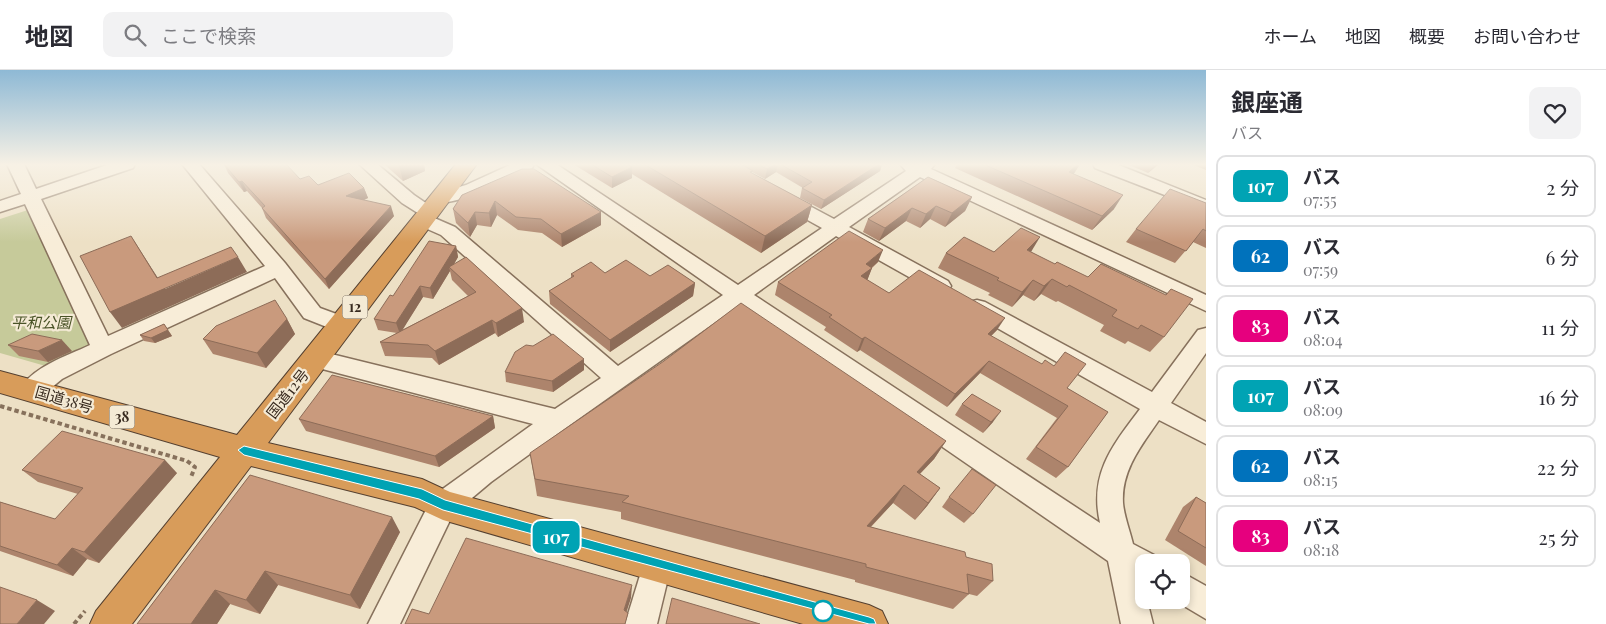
<!DOCTYPE html>
<html lang="ja">
<head>
<meta charset="utf-8">
<style>
	body { margin:0; font-family:"Playfair Display","Noto Sans JP",serif; background:#f2f2f3; color:#2b2b33; height:100vh; display:flex; flex-direction:column; font-size:19px; white-space:nowrap }
	* { box-sizing:border-box; margin:0 }
	p { font-size:16px; color:#7c7c81 }
	.icon { flex:none; width:28px; height:28px; fill:none; stroke:currentColor; stroke-width:2; stroke-linecap:round; stroke-linejoin:round }
	.map { position:relative; flex:1; overflow:hidden }
	.panel { display:flex; flex-direction:column; background:#fff; width:400px }
	.panel>* { flex:none }
	.badge { padding:0 10px; border-radius:8px; font-size:18px; line-height:32px }
	.fabs { position:absolute; left:1135px; top:484px; display:grid; gap:10px }
	.fabs a { display:grid; place-items:center; width:55px; height:55px; border-radius:10px; background:#fff; box-shadow:0 2px 8px #0003; font-size:25px }
	.map>.badge { position:absolute; translate:-50% -50%; box-shadow:0 0 0 2px #fff }
	.round { display:grid; place-items:center; flex:none; width:52px; height:52px; border-radius:10px; background:#f2f2f3 }
	.headline { display:flex; align-items:center; justify-content:space-between; height:85px; padding:0 25px }
	h1 { font-size:24px; font-weight:700; line-height:38px }
	ul { padding:0; list-style:none }
	li { display:flex; align-items:center; gap:15px; height:62px; margin:0 10px 8px; padding:0 15px; border:2px solid #e1e1e2; border-radius:10px }
	li div { flex:1 }
	li b { display:block; font-size:19px }
	li em { font-style:normal }
	li .badge { min-width:55px; font-weight:700; text-align:center }
	header { display:flex; align-items:center; gap:30px; box-sizing:border-box; height:70px; padding:0 25px; background:#fff; border-bottom:1px solid #e1e1e2 }
	header strong { font-size:24px }
	nav { display:flex; gap:28px; margin-inline-start:auto; font-size:18px }
	.search { width:350px; height:45px; background:#f2f2f3; display:flex; align-items:center; gap:12px; box-sizing:border-box; padding:0 18px; border-radius:10px; color:#7c7c81; font-size:19px }
	main { display:flex; flex:1; min-height:0 }
	.map>svg:first-child { display:block }
	.green { fill:#c6ca9a }
	.lines { fill:none; stroke-linecap:round; stroke-linejoin:round }
	.minor-casing { stroke:#87715c; stroke-width:3 }
	.highway-casing { stroke:#554030; stroke-width:2 }
	.path { stroke:#87715c; stroke-width:4; stroke-dasharray:4.5 3; stroke-linecap:butt }
	.minor { fill:#f8edd8; fill-rule:evenodd }
	.highway { fill:#d89c5a; fill-rule:evenodd }
	.wall { fill:#ad846c; fill-rule:evenodd }
	.shaded-wall { fill:#8d6c58 }
	.building { fill:#c99a7d; stroke:#8d6c58 }
	.line { fill:#00a3b4; stroke:#fff }
	.stop-dot { fill:#fff; stroke:#00a3b4; stroke-width:2.5 }
	.labels { text-anchor:middle; stroke-width:4.5; stroke-linejoin:round; paint-order:stroke }
	.shield { fill:#f4ead5; stroke:#706456; stroke-width:1 }
	.shield-label { font-size:14px; font-weight:bold; fill:#382a1f }
	.park-label { font-size:15px; font-style:italic; fill:#495327; stroke:#f4ead5 }
	.street-label { font-size:15px; fill:#382a1f; stroke:#f4ead5 }
</style>
</head>
<body>
<header>
<strong>地図</strong>
<div class="search"><svg class="icon" aria-label="search" viewBox="0 0 24 24"><circle cx="10" cy="10" r="6"/><path d="M15 15l6 6"/></svg>ここで検索</div>
<nav><a>ホーム</a><a>地図</a><a>概要</a><a>お問い合わせ</a></nav>
</header>
<main>
<div class="map">
<svg width="1206" height="554" viewBox="0 0 1206 554">
	<rect width="100%" height="100%" fill="#ede0c5"/>
	<path class="green" d="M31,139L95,274L49,297L0,283V149Z"/>
	<g class="lines">
		<defs>
			<g id="minor">
				<path d="M7,94H24L36,119L110,94H135L133,98L41,129L108,266L265,196L182,94H199L285,193L320,238L350,249L353,255L350,261L342,263L304,248L275,208L111,284L62,309L39,328L31,330L23,328L19,321C31,297 67,286 90,275L25,134L0,142V131L21,124Z"/>
				<path d="M359,94H377L414,125L439,142L432,147L455,157L618,296L723,225L536,94H556L738,215L822,158L777,133L774,129L777,125H789L834,149L906,101L900,94H935L931,99L1206,225V241L920,107L849,157L948,211L951,216L948,221L941,223L934,221L836,166L754,225L1100,453C1089,404 1112,376 1140,339L969,242L966,237L969,232L977,230L985,232L1152,322L1198,260L1206,258V283L1171,333L1206,352V374L1159,350C1142,375 1121,400 1123,433C1124,446 1130,461 1133,474L1154,485L1158,492H1144V509L1141,508L1144,530H1147L1153,554H1121L1108,491L738,236L567,357L491,412L453,444L400,554H368L433,426L533,354L307,295L304,289L307,283L315,280L555,339L601,308L441,165L416,154L414,150L416,146L421,145L402,133Z"/>
				<path d="M512,94H534L532,98C511,108 457,137 435,132L432,128L435,124L466,115Z"/>
				<path d="M1093,94H1116L1206,130V141L1095,98Z"/>
				<path d="M656,482L666,486L671,496L657,554H625L646,486Z"/>
				<path d="M1181,502L1206,516V549L1174,530H1181Z"/>
			</g>
			<path id="highway" d="M456,94H477L268,373L422,409L450,422L869,535L882,541L888,554H803L443,450L415,437L251,396L132,554H90L96,541L220,387L0,323V301L237,365Z"/>
		</defs>
		<use href="#minor" class="minor-casing"/>
		<use href="#highway" class="highway-casing"/>
		<g class="path">
			<path d="M0,336L187,391"/>
			<path d="M187,391L195,397L191,407"/>
			<path d="M74,554L85,541"/>
		</g>
		<use href="#minor" class="minor"/>
		<use href="#highway" class="highway"/>
	</g>
	<g class="wall">
		<path d="M224,94L300,109L318,115L364,118L368,128L364,130L394,146L329,219L266,148L262,138L247,121L244,122L228,103Z"/>
		<path d="M384,94H424L425,101L403,111Z"/>
		<path d="M573,94H882L880,101L821,139L800,128L802,118H803L776,102L765,109L752,102V103L812,135L807,152L761,183L632,104V108L612,118Z"/>
		<path d="M957,94H1080L1073,105L1114,139L1092,160L955,98Z"/>
		<path d="M1127,94H1159L1148,103Z"/>
		<path d="M1191,94H1206V100Z"/>
		<path d="M928,107L972,127L965,141L945,157L930,149L920,158L906,151L879,171L863,162L868,149Z"/>
		<path d="M462,125L601,142V155L562,177L542,163L518,160L497,145L491,157L477,155L470,167L456,153L453,139Z"/>
		<path d="M1206,133V178L1193,172L1175,193L1126,172L1136,159Z"/>
		<path d="M456,176L458,187L454,194L524,252L498,267L495,263L439,295L432,288L385,286L380,272L397,263L378,260L374,249L393,226ZM450,201L452,210L468,226L402,260L423,227L433,229Z"/>
		<path d="M1031,182L1164,267L1150,282L1128,271L1125,274L1100,261L1104,255L1058,231L1056,232L1041,224L1034,231L1023,225L1012,237L988,225L990,223L938,198L946,183Z"/>
		<path d="M878,192L872,198L867,210L889,223L997,260L991,266L1067,318L1108,342L1068,397L1056,408L1026,389L1057,348L980,303L947,337L860,280L857,282L824,260L826,257L775,225L778,212Z"/>
		<path d="M605,203L650,206L695,213L693,226L610,282L550,234L549,221L571,208V204Z"/>
		<path d="M287,249L295,264L266,298L213,284L203,269Z"/>
		<path d="M164,254L172,266L155,273L144,271L140,265Z"/>
		<path d="M8,275L72,281L48,292L19,286Z"/>
		<path d="M584,289V300L553,322L506,312L505,302Z"/>
		<path d="M962,334L993,352L983,363L955,345Z"/>
		<path d="M493,346L495,358L439,397L306,361L299,349Z"/>
		<path d="M946,371L934,389L920,404L940,418L927,436L915,450L893,433L871,457L966,487L993,511L977,526L969,524L953,539L855,512V510L621,449V442L537,426L530,383Z"/>
		<path d="M22,400L177,403L99,493L87,489L73,506L0,481V432L55,449L78,424L38,412Z"/>
		<path d="M250,405L400,462L360,539L278,515L260,544L230,534L217,554H137Z"/>
		<path d="M949,427L973,444L964,453L942,437Z"/>
		<path d="M1196,427L1206,433V496L1165,470L1183,437Z"/>
	</g>
	<g class="shaded-wall">
		<path d="M400,94H424L425,101L403,111L399,95Z"/>
		<path d="M776,94H778L776,102L765,109L767,99Z"/>
		<path d="M879,94H882L880,101L821,139L824,130Z"/>
		<path d="M1078,94H1080L1073,105L1069,102Z"/>
		<path d="M1155,94H1159L1148,103Z"/>
		<path d="M632,97V108L612,118V107Z"/>
		<path d="M242,111L247,121L244,122L239,112Z"/>
		<path d="M364,118L368,128L349,136L346,126Z"/>
		<path d="M1123,125L1114,139L1092,160L1102,146Z"/>
		<path d="M972,127L965,141L945,157L952,143Z"/>
		<path d="M495,131L497,145L491,157L489,143Z"/>
		<path d="M812,135L807,152L761,183L765,166Z"/>
		<path d="M391,136L394,146L329,219L325,209Z"/>
		<path d="M936,136L930,149L920,158L926,144Z"/>
		<path d="M912,138L906,151L879,171L885,158Z"/>
		<path d="M475,142L477,155L470,167L468,153Z"/>
		<path d="M601,142V155L562,177L561,164Z"/>
		<path d="M131,166L165,219L238,187L247,202L122,258L110,242Z"/>
		<path d="M1040,167L1031,182L1027,180Z"/>
		<path d="M456,176L458,187L451,199L449,197L450,201L433,229L430,218Z"/>
		<path d="M883,180L878,192L865,203L872,198L867,211L856,219L866,194Z"/>
		<path d="M1052,209L1041,224L1034,231L1044,216Z"/>
		<path d="M1033,210L1023,225L1012,237L1022,222Z"/>
		<path d="M695,213L693,226L610,282V270Z"/>
		<path d="M420,216L423,227L400,264L396,253Z"/>
		<path d="M522,238L524,252L498,267L496,253Z"/>
		<path d="M1005,248L997,260L980,277L988,264Z"/>
		<path d="M287,249L295,264L266,298L257,283Z"/>
		<path d="M492,250L495,263L439,295L435,281Z"/>
		<path d="M164,254L172,266L155,273L151,268Z"/>
		<path d="M865,267L860,280L857,282L862,269Z"/>
		<path d="M62,270L72,281L48,292L38,281Z"/>
		<path d="M584,289V300L553,322L552,311Z"/>
		<path d="M989,291L980,303L947,337L955,324Z"/>
		<path d="M1001,341L993,352L983,363L991,352Z"/>
		<path d="M493,346L495,358L439,397L435,386Z"/>
		<path d="M946,371L934,389L907,417L917,402Z"/>
		<path d="M165,390L177,403L99,493L84,482Z"/>
		<path d="M904,415L893,433L856,472L867,456Z"/>
		<path d="M940,418L927,436L915,450L928,433Z"/>
		<path d="M392,447L400,462L360,539L350,525Z"/>
		<path d="M72,478L87,489L73,506L57,495Z"/>
		<path d="M265,501L278,515L260,544L246,530Z"/>
		<path d="M632,515L631,528L623,553L624,540Z"/>
		<path d="M215,520L230,534L217,554H191Z"/>
		<path d="M37,530L55,541L44,554H17Z"/>
	</g>
	<g class="building">
		<path d="M224,94H286L300,109L309,106L318,115L349,103L364,118L346,126L391,136L325,209L262,138L265,136L242,111L239,112Z"/>
		<path d="M591,94H627L632,97L612,107Z"/>
		<path d="M644,94H741L753,101L750,102L812,135L765,166Z"/>
		<path d="M757,94H776L767,99Z"/>
		<path d="M780,94H879L824,130L802,118L812,112Z"/>
		<path d="M983,94H1078L1069,102L1123,125L1102,146Z"/>
		<path d="M522,99H534L601,142L561,164L541,149L516,147L495,131L489,143L475,142L468,153L453,139L462,125Z"/>
		<path d="M928,107L972,127L952,143L936,136L926,144L912,138L885,158L868,149Z"/>
		<path d="M1170,119L1206,133V161L1203,159L1186,181L1136,159Z"/>
		<path d="M1021,158L1040,167L1027,180L1055,194L1057,192L1088,207L1101,194L1166,225L1171,219L1193,229L1164,267L1141,255L1138,259L1112,246L1117,240L1069,215L1067,217L1052,209L1044,216L1033,210L1022,222L997,210L999,208L946,183L964,167L994,182Z"/>
		<path d="M849,161L883,180L866,194L872,198L861,206L889,223L919,200L1005,248L988,264L1042,294L1045,290L1054,296L1065,282L1086,294L1067,318L1108,342L1068,397L1036,377L1068,336L989,291L955,324L865,267L862,269L829,247L832,245L778,212Z"/>
		<path d="M131,166L157,208L231,177L238,187L110,242L80,186Z"/>
		<path d="M429,171L456,176L430,218L420,216L396,253L374,249L390,225L393,226Z"/>
		<path d="M466,187L522,238L496,253L492,250L435,281L428,275L380,272L476,222L449,197Z"/>
		<path d="M626,190L650,206L668,195L695,213L610,270L549,221L574,206L571,204L591,192L605,203Z"/>
		<path d="M275,230L287,249L257,283L203,269L216,256Z"/>
		<path d="M741,233L946,371L917,402L940,418L928,433L904,415L867,456L965,482L966,487L992,494L993,511L967,504L969,524L866,497V494L622,432L629,426L535,409L530,383L664,291Z"/>
		<path d="M164,254L168,260L151,268L140,265Z"/>
		<path d="M32,264L62,270L38,281L8,275Z"/>
		<path d="M553,264L584,289L552,311L505,302L515,282L526,275L533,276Z"/>
		<path d="M332,305L493,346L435,386L299,349Z"/>
		<path d="M972,324L1001,341L991,352L962,334Z"/>
		<path d="M62,361L165,390L84,482L72,478L57,495L0,476V432L55,449L83,418L22,400Z"/>
		<path d="M972,399L996,415L973,444L949,427Z"/>
		<path d="M250,405L392,447L350,525L265,501L246,530L215,520L191,554H137Z"/>
		<path d="M1196,427L1206,433V478L1178,461Z"/>
		<path d="M466,468L632,515L624,540L628,543L625,554H405L412,539L429,544Z"/>
		<path d="M0,517L37,530L17,554H0Z"/>
		<path d="M672,528L760,554H666Z"/>
	</g>
	<linearGradient id="sky" x2="0" y2="1"><stop stop-color="#8eb9d5"/><stop offset="0.55" stop-color="#f7f1e5"/><stop offset="1" stop-color="#f7f1e5" stop-opacity="0"/></linearGradient>
	<rect width="1206" height="172" fill="url(#sky)"/>
	<path class="line" d="M244,376L422,419L445,430L869,547L874,549L876,554H869L443,440L419,429L244,385L238,380Z"/>
	<circle class="stop-dot" cx="823" cy="541" r="10"/>
	<g class="labels">
		<g class="shield">
			<rect x="342.5" y="225.5" width="25" height="23" rx="4"/>
			<rect x="109.5" y="335.5" width="25" height="23" rx="4"/>
		</g>
		<g class="shield-label">
			<text x="355" y="242">12</text>
			<text x="122" y="352">38</text>
		</g>
		<g class="park-label">
			<text x="41" y="258">平和公園</text>
		</g>
		<g class="street-label">
			<text transform="translate(288 324) rotate(-52)" y="5">国道12号</text>
			<text transform="translate(64 330) rotate(16)" y="5">国道38号</text>
		</g>
	</g>
</svg>
<div class="fabs">
<a><svg class="icon" aria-label="locate" viewBox="0 0 24 24"><circle cx="12" cy="12" r="6"/><path d="M12 2v4M12 18v4M2 12h4M18 12h4"/></svg></a>
</div>
<b class="badge" style="left:556px;top:467px;background:#00a3b4;color:#fff">107</b>
</div>
<section class="panel">
<div class="headline"><div><h1>銀座通</h1><p>バス</p></div><a class="round"><svg class="icon" aria-label="heart" viewBox="0 0 24 24"><path d="M12 20l-8-8c-3-5 5-10 8-4 3-6 11-1 8 4z"/></svg></a></div>
<ul>
<li><span class="badge" style="background:#00a3b4;color:#fff">107</span><div><b>バス</b><p>07:55</p></div><em>2 分</em></li>
<li><span class="badge" style="background:#0072bc;color:#fff">62</span><div><b>バス</b><p>07:59</p></div><em>6 分</em></li>
<li><span class="badge" style="background:#e6007e;color:#fff">83</span><div><b>バス</b><p>08:04</p></div><em>11 分</em></li>
<li><span class="badge" style="background:#00a3b4;color:#fff">107</span><div><b>バス</b><p>08:09</p></div><em>16 分</em></li>
<li><span class="badge" style="background:#0072bc;color:#fff">62</span><div><b>バス</b><p>08:15</p></div><em>22 分</em></li>
<li><span class="badge" style="background:#e6007e;color:#fff">83</span><div><b>バス</b><p>08:18</p></div><em>25 分</em></li>
</ul>
</section>
</main>
</body>
</html>
